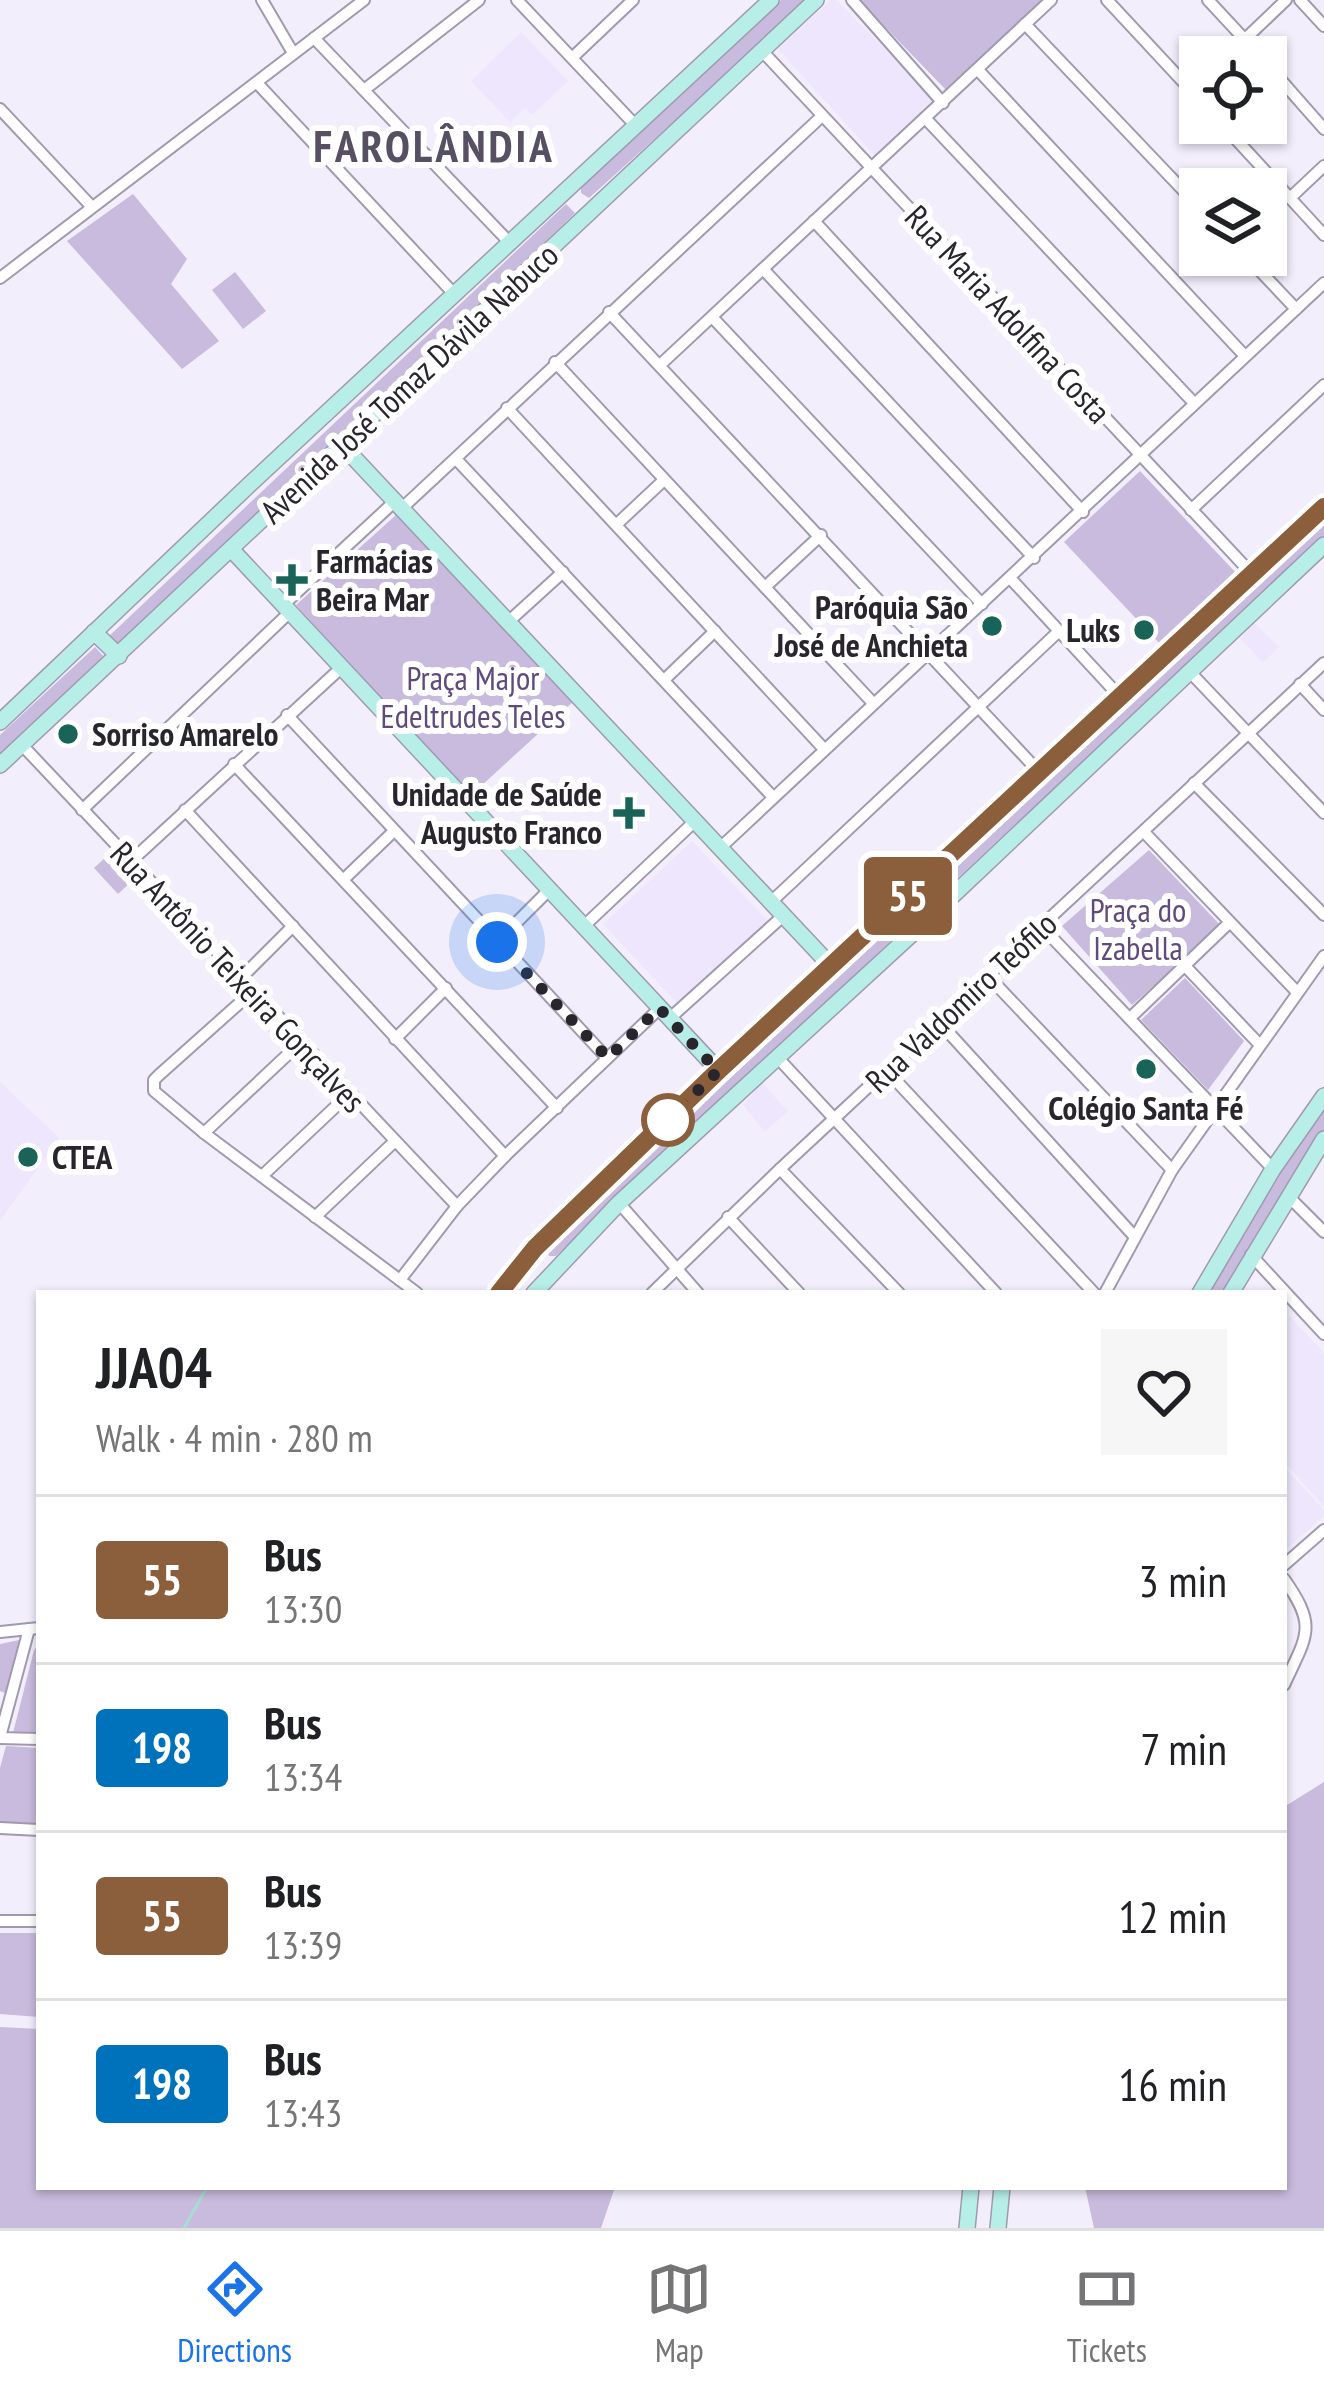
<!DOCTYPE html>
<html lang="en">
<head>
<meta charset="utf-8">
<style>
	body { margin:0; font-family:"PT Sans Narrow",sans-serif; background:#f6f6f6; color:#202124; height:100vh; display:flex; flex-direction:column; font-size:45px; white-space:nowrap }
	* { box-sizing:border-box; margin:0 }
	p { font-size:39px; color:#757577 }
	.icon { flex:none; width:66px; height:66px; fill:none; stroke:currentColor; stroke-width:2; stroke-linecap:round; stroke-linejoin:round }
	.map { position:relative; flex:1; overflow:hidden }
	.drawer { position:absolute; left:36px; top:1290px; width:1251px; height:900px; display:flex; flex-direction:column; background:#fff; border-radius:0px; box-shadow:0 3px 9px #0004 }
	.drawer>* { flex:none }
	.badge { padding:0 24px; border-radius:9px; font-size:42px; line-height:78px }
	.controls { position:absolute; left:1179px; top:36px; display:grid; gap:24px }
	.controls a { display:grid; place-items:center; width:108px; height:108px; border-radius:0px; background:#fff; box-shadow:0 3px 9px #0004; font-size:60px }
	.you { position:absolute; width:60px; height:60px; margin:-30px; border:9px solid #fff; border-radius:50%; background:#1a73e8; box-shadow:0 0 0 18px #1a73e833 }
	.map>.badge { position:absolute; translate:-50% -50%; box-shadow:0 0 0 6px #fff }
	.round { display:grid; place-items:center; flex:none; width:126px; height:126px; border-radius:0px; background:#f6f6f6 }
	.overview { display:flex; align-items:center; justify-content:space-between; height:204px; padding:0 60px }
	h1 { font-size:57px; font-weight:700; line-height:90px }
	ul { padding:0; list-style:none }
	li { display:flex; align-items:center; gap:36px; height:168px; padding:0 60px; border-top:3px solid #e0e0e0 }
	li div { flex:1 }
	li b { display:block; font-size:45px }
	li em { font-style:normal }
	li .badge { min-width:132px; font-weight:700; text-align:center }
	.tabs { display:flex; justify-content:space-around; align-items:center; height:168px; border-top:3px solid #e0e0e0; background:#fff; font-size:33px; color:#757577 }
	.tabs a { display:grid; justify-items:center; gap:6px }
	.tabs .selected { color:#1a73e8 }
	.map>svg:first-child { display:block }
	.built { fill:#eee6fd }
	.green { fill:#c8bbdd }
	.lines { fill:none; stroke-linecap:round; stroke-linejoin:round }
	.stream { stroke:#a8ddd3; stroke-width:3 }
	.street-casing { stroke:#a19aae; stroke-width:14 }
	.secondary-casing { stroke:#a19aae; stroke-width:18 }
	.street { stroke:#fff; stroke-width:10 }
	.secondary { stroke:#b7efe8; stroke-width:15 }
	.line-casing { stroke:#fff; stroke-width:27 }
	.line { stroke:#8b5e3c; stroke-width:18 }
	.walk { stroke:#28252d; stroke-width:12; stroke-dasharray:0 21.6 }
	.poi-dot { fill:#1a6359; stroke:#fff; stroke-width:4.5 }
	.stop-dot { fill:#fff; stroke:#8b5e3c; stroke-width:6 }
	.labels { text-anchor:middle; stroke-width:12; stroke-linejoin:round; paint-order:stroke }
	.street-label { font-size:33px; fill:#28252d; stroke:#fff }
	.poi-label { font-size:33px; font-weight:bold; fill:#28252d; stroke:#fff; text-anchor:start }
	.park-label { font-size:33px; fill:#5f4a7e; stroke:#fff }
	.district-label { font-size:45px; font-weight:bold; letter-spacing:3px; fill:#575063; stroke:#fff }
</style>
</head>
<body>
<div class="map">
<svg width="1324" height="2228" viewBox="0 0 1324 2228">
	<rect width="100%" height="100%" fill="#f3eefc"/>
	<g class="built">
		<path d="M831,0H836L940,104L878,159L778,49Z"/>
		<path d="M521,32L568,81L532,115L525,108L510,122L471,81Z"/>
		<path d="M1255,623L1279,647L1263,663L1240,638Z"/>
		<path d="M692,841L768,921L678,1004L603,924Z"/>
		<path d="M0,1082L59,1138L0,1221Z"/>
		<path d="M762,1083L788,1111L765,1132L743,1105Z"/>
		<path d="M1284,1310L1324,1353V1506L1284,1462Z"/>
		<path d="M1284,1467L1324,1510V1516L1284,1551Z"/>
	</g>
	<g class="green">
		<path d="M781,0H809L589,198L581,193V186Z"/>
		<path d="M859,0H1047L948,92Z"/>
		<path d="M133,194L187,259L171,284L219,341L182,369L67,241Z"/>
		<path d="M566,204L575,213L121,650L107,638Z"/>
		<path d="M235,272L266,311L243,329L212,290Z"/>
		<path d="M1140,471L1237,574L1161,645L1064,542Z"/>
		<path d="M1324,513V536L916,917L905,912L904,903Z"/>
		<path d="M396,515L574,701L469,797L296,605Z"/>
		<path d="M95,647L108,661L0,760V735Z"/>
		<path d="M1149,850L1221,926L1132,1005L1062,926Z"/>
		<path d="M107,856L131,882L118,894L94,868Z"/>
		<path d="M892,918L901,929L897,935L556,1256H549L545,1243Z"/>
		<path d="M1185,978L1244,1041L1208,1090L1141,1020Z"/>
		<path d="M1324,1106V1135L1221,1292L1208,1288L1269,1181Z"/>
		<path d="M19,1640L5,1693L0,1691V1644Z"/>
		<path d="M39,1644V1733H13L34,1650Z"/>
		<path d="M6,1746L39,1748V1824L0,1823V1768Z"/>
		<path d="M1324,1782V2228H1094L1085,2187H1284V1807Z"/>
		<path d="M0,1933H39V2017L0,2014Z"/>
		<path d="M0,2027L39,2029V2187H615L601,2228H0Z"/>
	</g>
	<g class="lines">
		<path class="stream" d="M184,2228L207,2187"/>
		<defs>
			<g id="street">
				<path d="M262,0L293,53"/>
				<path d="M517,0L637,127"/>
				<path d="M852,0L943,103"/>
				<path d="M1107,0L1200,100"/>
				<path d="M1208,0L1261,57"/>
				<path d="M1300,0L1324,26"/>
				<path d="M1025,24L1200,208"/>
				<path d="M314,38L510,243"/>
				<path d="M1245,39L1286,0"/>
				<path d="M764,53L1252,574"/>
				<path d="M573,57L633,0"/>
				<path d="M1266,63L1324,129"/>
				<path d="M978,70L1244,355"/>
				<path d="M257,83L455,295"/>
				<path d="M364,90L479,0"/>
				<path d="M0,109L91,206"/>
				<path d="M926,119L1194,403"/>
				<path d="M1221,123L1324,235"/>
				<path d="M1290,198L1324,166"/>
				<path d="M814,221L1083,512"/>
				<path d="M1245,255L1296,309"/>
				<path d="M763,269L1034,558"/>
				<path d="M0,278L364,0"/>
				<path d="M609,312L1041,774"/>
				<path d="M712,317L982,604"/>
				<path d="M555,362L872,702"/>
				<path d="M660,365L1051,0"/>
				<path d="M507,408L824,749"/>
				<path d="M456,459L772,796"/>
				<path d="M400,510L822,116"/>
				<path d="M1191,510L1324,385"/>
				<path d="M617,524L664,480"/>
				<path d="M1011,579L1121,698"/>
				<path d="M765,587L821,535"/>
				<path d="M283,605L393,503"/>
				<path d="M508,622L563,572"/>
				<path d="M1189,671L1324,813"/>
				<path d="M664,680L715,631"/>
				<path d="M1300,684L1324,710"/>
				<path d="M287,715L607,1058"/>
				<path d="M22,745L457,1206"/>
				<path d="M234,764L557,1108"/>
				<path d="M1194,783L1324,915"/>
				<path d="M82,810L290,612"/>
				<path d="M185,810L505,1156"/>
				<path d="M1144,832L1296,991"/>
				<path d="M720,848L1324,283"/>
				<path d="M130,862L342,667"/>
				<path d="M344,879L393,832"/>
				<path d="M771,902L1058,632"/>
				<path d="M584,926L694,822"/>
				<path d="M1041,926L1273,1169"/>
				<path d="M497,942L550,889"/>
				<path d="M1186,967L1259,1044"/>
				<path d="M987,975L1172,1170"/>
				<path d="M240,979L293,926"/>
				<path d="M252,992L159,1075L154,1080V1091L204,1133L417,1293"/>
				<path d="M1130,1018L1229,923"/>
				<path d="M669,1019L783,916"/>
				<path d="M939,1022L1134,1236"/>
				<path d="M395,1039L446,988"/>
				<path d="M778,1058L996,1293"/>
				<path d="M887,1071L1094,1293"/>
				<path d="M204,1133L300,1043"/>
				<path d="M780,1169L899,1293"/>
				<path d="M262,1176L349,1094"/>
				<path d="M1288,1196L1324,1232"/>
				<path d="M619,1203L698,1293"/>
				<path d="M315,1217L394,1142"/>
				<path d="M728,1217L799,1293"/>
				<path d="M1251,1255L1324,1334"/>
				<path d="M400,1280L457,1206L505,1156L660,1008"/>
				<path d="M652,1293L780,1169L1324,663"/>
				<path d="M1105,1293L1172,1170L1324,956"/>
				<path d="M1284,1565L1324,1530"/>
				<path d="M1284,1579C1318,1627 1307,1635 1284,1685"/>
				<path d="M0,1632L39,1628"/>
				<path d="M0,1737L29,1629"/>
				<path d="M0,1738L39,1739"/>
				<path d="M0,1828L39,1830"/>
				<path d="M0,1921H39"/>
			</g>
			<g id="secondary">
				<path d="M342,445L831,966"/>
				<path d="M231,549L719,1071"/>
				<path d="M94,632L119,656"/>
				<path d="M0,722L249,485L771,0"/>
				<path d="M0,765L816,0"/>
				<path d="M499,1293L535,1248L719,1071L1324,507"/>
				<path d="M534,1293L619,1203L914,932L1324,545"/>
				<path d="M1200,1293L1273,1169L1324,1096"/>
				<path d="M1231,1293L1324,1139"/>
				<path d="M967,2228L971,2187"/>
				<path d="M998,2228L1002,2187"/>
			</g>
		</defs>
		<use href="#street" class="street-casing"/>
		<use href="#secondary" class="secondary-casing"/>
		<use href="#street" class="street"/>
		<use href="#secondary" class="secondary"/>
	</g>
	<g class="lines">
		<defs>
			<path id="line" d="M499,1293L535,1248L718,1071L1324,507"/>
		</defs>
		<use href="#line" class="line-casing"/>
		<use href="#line" class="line"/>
		<path class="walk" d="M497,942L608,1058L659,1008L718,1071L657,1130L668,1120"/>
	</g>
	<g class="poi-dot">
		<path d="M286 562h12v12h12v12h-12v12h-12v-12h-12v-12h12z"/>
		<circle cx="992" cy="626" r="12"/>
		<circle cx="1144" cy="630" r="12"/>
		<circle cx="68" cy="734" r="12"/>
		<path d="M623 795h12v12h12v12h-12v12h-12v-12h-12v-12h12z"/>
		<circle cx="1146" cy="1069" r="12"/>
		<circle cx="28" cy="1157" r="12"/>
	</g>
	<circle class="stop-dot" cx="668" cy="1120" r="24"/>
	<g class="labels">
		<g class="street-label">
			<text transform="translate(1008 314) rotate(47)" y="12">Rua Maria Adolfina Costa</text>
			<text transform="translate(409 383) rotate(-43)" y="12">Avenida José Tomaz Dávila Nabuco</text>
			<text transform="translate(238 977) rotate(47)" y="12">Rua Antônio Teixeira Gonçalves</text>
			<text transform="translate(961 1002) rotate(-43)" y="12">Rua Valdomiro Teófilo</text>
		</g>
		<g class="poi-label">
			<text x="316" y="573">Farmácias<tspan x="316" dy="38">Beira Mar</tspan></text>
			<text x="968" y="619" text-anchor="end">Paróquia São<tspan x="968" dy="38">José de Anchieta</tspan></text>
			<text x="1120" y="642" text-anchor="end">Luks</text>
			<text x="92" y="746">Sorriso Amarelo</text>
			<text x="602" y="806" text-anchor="end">Unidade de Saúde<tspan x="602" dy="38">Augusto Franco</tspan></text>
			<text x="1146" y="1120" text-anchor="middle">Colégio Santa Fé</text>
			<text x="52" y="1169">CTEA</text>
		</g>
		<g class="park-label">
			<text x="473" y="690">Praça Major<tspan x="473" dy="38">Edeltrudes Teles</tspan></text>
			<text x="1138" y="922">Praça do<tspan x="1138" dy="38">Izabella</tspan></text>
		</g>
		<g class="district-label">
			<text x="434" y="162">FAROLÂNDIA</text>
		</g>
	</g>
</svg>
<div class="controls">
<a><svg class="icon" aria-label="locate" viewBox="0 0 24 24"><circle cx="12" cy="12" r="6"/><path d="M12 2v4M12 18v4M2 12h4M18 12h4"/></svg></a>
<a><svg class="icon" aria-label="layers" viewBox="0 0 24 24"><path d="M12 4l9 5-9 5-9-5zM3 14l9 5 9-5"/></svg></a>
</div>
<div class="you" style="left:497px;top:942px"></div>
<b class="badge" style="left:908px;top:896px;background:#8b5e3c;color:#fff">55</b>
<section class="drawer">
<div class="overview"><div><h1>JJA04</h1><p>Walk · 4 min · 280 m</p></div><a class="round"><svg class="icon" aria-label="heart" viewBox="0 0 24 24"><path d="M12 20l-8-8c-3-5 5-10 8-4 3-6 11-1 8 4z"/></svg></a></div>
<ul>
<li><span class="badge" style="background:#8b5e3c;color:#fff">55</span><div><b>Bus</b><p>13:30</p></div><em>3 min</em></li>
<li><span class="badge" style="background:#0072bc;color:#fff">198</span><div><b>Bus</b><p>13:34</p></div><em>7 min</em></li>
<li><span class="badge" style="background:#8b5e3c;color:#fff">55</span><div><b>Bus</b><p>13:39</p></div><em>12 min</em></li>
<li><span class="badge" style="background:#0072bc;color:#fff">198</span><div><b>Bus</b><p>13:43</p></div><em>16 min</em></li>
</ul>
</section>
</div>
<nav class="tabs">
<a class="selected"><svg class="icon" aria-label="directions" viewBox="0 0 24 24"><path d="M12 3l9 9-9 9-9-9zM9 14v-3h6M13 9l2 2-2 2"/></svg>Directions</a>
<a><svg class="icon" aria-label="map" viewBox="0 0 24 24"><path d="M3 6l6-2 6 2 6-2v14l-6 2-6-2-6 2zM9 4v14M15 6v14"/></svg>Map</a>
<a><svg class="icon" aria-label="tickets" viewBox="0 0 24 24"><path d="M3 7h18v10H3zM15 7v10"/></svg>Tickets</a>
</nav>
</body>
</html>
